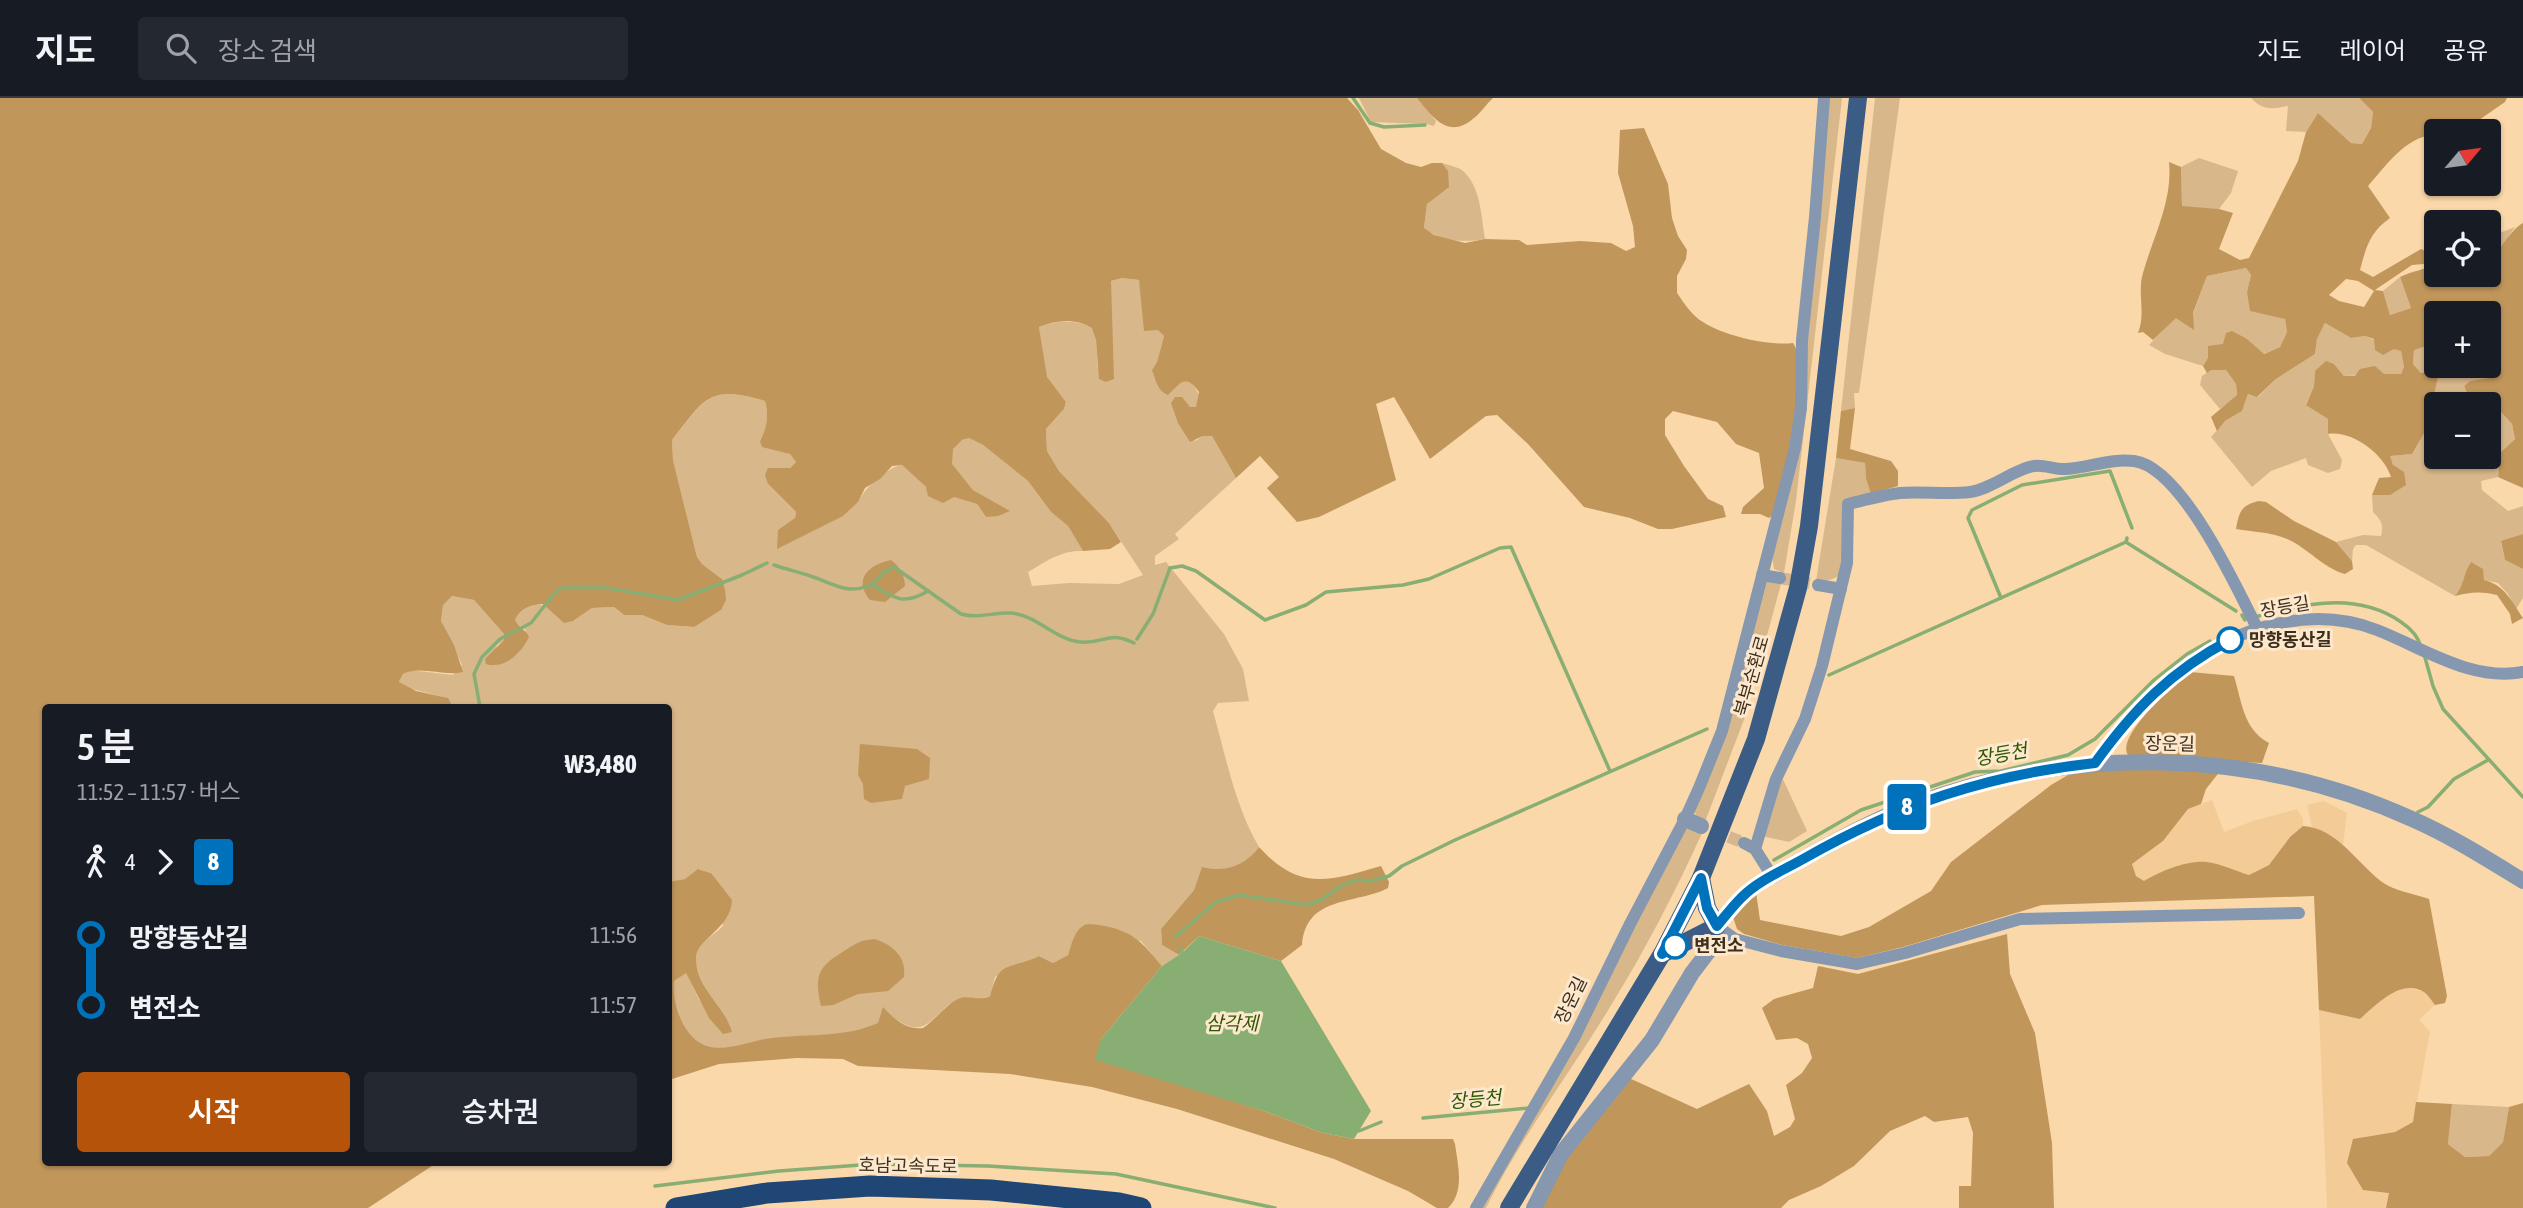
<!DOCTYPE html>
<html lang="ko">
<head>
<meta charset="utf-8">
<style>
	body { margin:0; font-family:"Asap Condensed","Noto Sans KR",sans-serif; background:#242831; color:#f1f3f6; height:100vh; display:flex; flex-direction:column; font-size:26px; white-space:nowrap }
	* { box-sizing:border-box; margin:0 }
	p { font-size:23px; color:#9ea1a6 }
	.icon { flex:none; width:38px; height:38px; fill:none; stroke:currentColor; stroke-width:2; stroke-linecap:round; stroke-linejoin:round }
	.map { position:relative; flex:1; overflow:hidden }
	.panel { position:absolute; left:42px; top:606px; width:630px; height:462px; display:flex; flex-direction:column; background:#171b24; border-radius:7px; box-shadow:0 2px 5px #0004 }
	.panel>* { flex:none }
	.badge { padding:0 14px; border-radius:5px; font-size:24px; line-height:46px }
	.needle { width:46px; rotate:61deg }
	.controls { position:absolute; left:2424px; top:21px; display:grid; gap:14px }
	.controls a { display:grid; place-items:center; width:77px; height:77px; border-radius:7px; background:#171b24; box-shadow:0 2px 5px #0004; font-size:35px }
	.map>.badge { position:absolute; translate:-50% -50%; box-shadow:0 0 0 4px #fff }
	.legs { display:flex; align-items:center; gap:10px; height:77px; padding:0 35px; font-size:23px }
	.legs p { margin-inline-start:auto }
	.overview { display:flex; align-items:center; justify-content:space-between; height:119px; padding:0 35px }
	h1 { font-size:38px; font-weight:600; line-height:52px }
	.action { display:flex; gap:14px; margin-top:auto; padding:14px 35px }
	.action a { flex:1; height:80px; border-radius:7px; background:#b45309; color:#fff; font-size:28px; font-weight:600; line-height:80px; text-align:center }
	.action a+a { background:#242831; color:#f1f3f6 }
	ul { padding:0 35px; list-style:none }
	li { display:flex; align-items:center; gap:24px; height:70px; font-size:26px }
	li i { display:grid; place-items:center; width:10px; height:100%; margin:0 9px; background:currentColor }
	li i::after { content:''; width:18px; height:18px; margin:-9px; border:5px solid; border-radius:50%; background:#171b24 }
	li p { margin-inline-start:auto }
	li:first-child i { background:linear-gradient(#0000 50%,currentColor 0) }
	li:last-child i { background:linear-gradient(currentColor 50%,#0000 0) }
	header { display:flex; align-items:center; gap:42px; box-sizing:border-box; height:98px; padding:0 35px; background:#171b24; border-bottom:2px solid #363941 }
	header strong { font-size:33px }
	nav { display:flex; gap:38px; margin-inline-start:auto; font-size:24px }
	.search { width:490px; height:63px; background:#242831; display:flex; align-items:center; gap:18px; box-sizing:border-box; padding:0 24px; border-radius:7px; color:#9ea1a6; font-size:26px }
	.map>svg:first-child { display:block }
	.built { fill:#f3cb96 }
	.green { fill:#d8b78b }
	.forest { fill:#c0965b; fill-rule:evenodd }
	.water { fill:#88ae73 }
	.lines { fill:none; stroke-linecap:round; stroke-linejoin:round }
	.stream { stroke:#88ae73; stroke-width:3.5 }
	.minor-tunnel { stroke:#d5b68e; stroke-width:12; stroke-dasharray:12 6; stroke-linecap:butt }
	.minor { stroke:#8598af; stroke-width:12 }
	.tertiary { stroke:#8598af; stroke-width:16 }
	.primary { stroke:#3b5c85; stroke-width:18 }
	.motorway { stroke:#1f4675; stroke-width:21 }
	.line-1-casing { stroke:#fff; stroke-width:16 }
	.line-1 { stroke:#0072bc; stroke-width:10 }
	.stop-1-dot { fill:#fff; stroke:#0072bc; stroke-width:3.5 }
	.labels { text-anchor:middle; stroke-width:6; stroke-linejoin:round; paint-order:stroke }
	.street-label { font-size:18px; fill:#3c2f1d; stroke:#fde8cd }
	.stop-label { font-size:18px; font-weight:bold; fill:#3c2f1d; stroke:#fde8cd; text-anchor:start }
	.water-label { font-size:19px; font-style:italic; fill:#2c5900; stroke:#fde8cd }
</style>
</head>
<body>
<header>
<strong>지도</strong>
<div class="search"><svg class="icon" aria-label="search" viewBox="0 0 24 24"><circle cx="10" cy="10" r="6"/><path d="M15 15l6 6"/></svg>장소 검색</div>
<nav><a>지도</a><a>레이어</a><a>공유</a></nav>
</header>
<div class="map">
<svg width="2523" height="1110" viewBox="0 0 2523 1110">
	<rect width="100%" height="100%" fill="#fbd8aa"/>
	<g class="built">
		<path d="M2212,702L2224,734L2253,723L2297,711L2303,721V728L2290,739L2269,767L2249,777L2207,764L2156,776L2144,783L2136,778L2132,766L2163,743L2188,711Z"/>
		<path d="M2324,703L2347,715L2343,747L2312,729L2307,707Z"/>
		<path d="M2406,889L2424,894L2435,907L2419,922L2430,934L2413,1024L2395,1034L2354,1041L2389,1095L2386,1110H2327L2319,912L2360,921L2383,900Z"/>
	</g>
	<g class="green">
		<path d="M1359,0H1417L1436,23L1434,28L1427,26L1371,24Z"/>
		<path d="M1828,0H1842L1796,403L1784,475L1774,471L1772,458L1806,242Z"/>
		<path d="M1875,0H1900L1859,295H1854L1855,310L1841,313Z"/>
		<path d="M2251,0H2359L2373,14L2371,30L2362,46L2351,45L2318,15L2306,34L2286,33L2288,8C2273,11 2263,13 2251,0Z"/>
		<path d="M2199,60L2238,73L2231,95L2219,111L2182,109L2181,69Z"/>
		<path d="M1442,65C1448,67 1458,69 1463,73C1481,89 1481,118 1485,141C1463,145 1443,143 1424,131L1427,106L1448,74Z"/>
		<path d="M2515,129L2489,168V139Z"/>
		<path d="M2246,170L2251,177L2247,194L2285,221L2287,234L2280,249L2263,256L2247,241C2226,246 2215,249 2203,268L2165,256L2149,247L2176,219L2193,231V216L2207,178Z"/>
		<path d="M2400,179L2411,210L2390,217L2383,193Z"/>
		<path d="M1122,180L1139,182C1142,200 1151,225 1164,238L1157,264L1152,272L1179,286L1185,283L1192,285L1200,298L1197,309H1190L1195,343L1203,338H1212L1236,380L1175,436L1179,441L1155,458V467L1166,464L1224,536L1243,571L1249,603L1218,605L1213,613C1226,659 1235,708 1259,749C1245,769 1224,775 1202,770L1194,792L1161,831L1162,847L1179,857L1162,868L1141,843L1075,837L1068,857L1053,865L1039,858L995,879L990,898L976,902L967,899C960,902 951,904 946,909C924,930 920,937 892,919C882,923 872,929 862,932C832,939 801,938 770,941C751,943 730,953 711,949C684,944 672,906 674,883L686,874L699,902L730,927C719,911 687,871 698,851C703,843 716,835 723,828L711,775L699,771L685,781L669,784L668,609H453L447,600L404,589L399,584L403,576L410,572L453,577L462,567L441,523L443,506L452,498L474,502L504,536L505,542L497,547L493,568L515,558L526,532L516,525L514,521C531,494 553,511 573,523L592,510L614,509L624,517H642L667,527L693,529L721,512L722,481L702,466L697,459L673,362L672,342C706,301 708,286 765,303C769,318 767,329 760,343L790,356L796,364L790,370H768V386L796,414L795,420L858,404C865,390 887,369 902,367L926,389L977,406L986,419L1009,413L973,392L951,366L952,351L962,342L969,340L983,347L1028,383L1051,414L1068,428L1083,453C1061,452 1047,463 1028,474L1032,488L1069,485L1119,486L1143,477L1109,425L1059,373L1047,353L1046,331L1064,311L1066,304L1046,279L1039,229C1058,222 1075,221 1093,230L1096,242L1098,272L1111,183Z"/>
		<path d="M2325,225L2351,240L2365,238L2401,253L2404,269L2401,276L2344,278L2334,266L2315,273L2314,288L2306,306L2328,321V336L2342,362L2340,371L2328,375L2308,367L2306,360L2271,373L2252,389L2211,339L2225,323L2242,313L2248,296L2258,299L2276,281L2315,256L2317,241Z"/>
		<path d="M2423,249L2436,255V268H2442L2430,275H2421L2413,266L2414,251Z"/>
		<path d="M2489,251L2494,279L2470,283L2464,288L2472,306H2436V359H2488L2489,316L2501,314L2512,326L2515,341L2501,354L2498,379L2481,383L2482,392L2508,413L2523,408V436L2501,444L2505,462L2523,471V500L2516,511L2508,496L2498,485L2484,482L2471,464C2463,475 2464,488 2455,498L2366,447H2356L2353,451L2352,463L2336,444L2363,437L2381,438C2384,426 2381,422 2373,414L2372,397H2390L2393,367L2389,358L2412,356L2426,332L2438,278C2447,276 2454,279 2463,276L2461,268H2488Z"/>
		<path d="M2211,272H2226L2236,286L2237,298L2220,311L2200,287L2202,278Z"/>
		<path d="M1836,360L1865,365L1866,381L1871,396L1844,402L1841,476C1833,482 1826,484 1816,483Z"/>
		<path d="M1782,482L1745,619L1705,724L1696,719L1694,710L1766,483Z"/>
		<path d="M1781,677L1807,733L1789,744L1766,739L1763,736Z"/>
		<path d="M1688,730L1703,733C1676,792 1647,849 1613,904C1572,973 1521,1038 1486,1110H1481L1681,735Z"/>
		<path d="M2452,1006L2509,1009L2503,1044L2489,1058L2465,1059L2448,1046Z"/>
	</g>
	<g class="forest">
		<path d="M0,0H1347L1358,12L1381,51L1406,65L1421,69L1432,65H1442L1448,73L1449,89L1427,106L1424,130L1434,137L1465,145L1485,141L1519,142L1527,147L1580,143L1611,145L1626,153L1635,149L1633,128L1618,75L1620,32L1644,30L1668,86L1672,120L1678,138L1687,152L1686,161L1677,178V195C1684,205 1692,218 1703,224C1724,238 1769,248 1793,245C1812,272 1782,383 1774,416L1769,420L1760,416H1741L1743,409L1764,390L1759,355L1736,346L1717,324L1673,313L1665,321V337L1684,368L1708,401L1723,408L1726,419L1672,431H1658L1630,420L1584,409L1528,346L1497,317L1486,318L1430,361L1394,299L1376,306L1396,382L1319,419L1297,424L1267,390L1279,379L1260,358L1236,380L1212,338H1203L1190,344L1178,325L1171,305L1175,299H1182L1190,309H1196L1199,294C1186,276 1181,284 1168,297C1157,293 1156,282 1152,272L1157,264L1164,238L1158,232L1144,233L1139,182L1122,180L1111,183L1114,281L1106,284L1099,281L1096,242L1092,230C1074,220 1058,222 1039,229L1047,279L1066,304L1064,311L1046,331L1047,353L1059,373L1109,425L1121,444L1110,451L1083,453L1068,428L1051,414L1028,383L983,347L969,340L962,342L953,351L952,366L973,392L1010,413L998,418L986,419L977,406L954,399L943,405L928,398L926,389L902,367L892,368L880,381L865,390L858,404L843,418L777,451L778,432L795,420L796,414L768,386L765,377L768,370H790L796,364L790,356L762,349L760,343C767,329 769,318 765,303C708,286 705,301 672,342L673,362L697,459L702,466L722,481L725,492L726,502L721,512L694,529L667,527L642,517H624L614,509L592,510L573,523L564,525L543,506C530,507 522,509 515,521C517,529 526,531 529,539C522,554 505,572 486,566L485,561L504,542V536L474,502L452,498L443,507L441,523L454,547L463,574C444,579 420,567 403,576L399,584L416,593L448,600L453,609H46V1064H438L368,1110H0Z"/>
		<path d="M1417,0H1493C1486,6 1481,15 1474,20C1449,42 1433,20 1417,0Z"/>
		<path d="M2359,0H2507L2505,4L2463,33H2436V41L2433,37C2405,39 2385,69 2368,88L2390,120C2370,134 2366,149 2360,172L2373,179L2421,151L2436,157L2424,166L2412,167L2375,192L2383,193L2390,217L2411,210L2400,179C2412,173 2425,172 2436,165V177H2488C2488,165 2512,130 2523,125V390L2498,379L2501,354L2515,341L2512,326L2501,314L2489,316L2488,306H2472L2464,288L2470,283L2494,279L2489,251L2488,215H2436V255L2423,249L2414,252L2413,266L2421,275H2430L2442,268H2461L2463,276C2454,279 2447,276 2438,279L2426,332L2412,356L2390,358L2393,367L2404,374L2406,387L2390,397H2372L2379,380L2391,379C2384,356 2352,332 2328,336V321L2306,307L2314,288L2315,273L2326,263L2334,266L2344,278H2355L2360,271L2375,268L2384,276H2401L2404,269L2401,253L2394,251L2383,257L2375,252L2374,241L2365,238L2351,240L2325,225L2317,241L2315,256L2276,281L2257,299L2248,296L2242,313L2225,323L2217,333L2211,319L2237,297L2236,286L2226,272H2211L2207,275L2203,268L2208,260V248L2223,246L2226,235L2232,233L2247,241L2264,256L2280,249L2287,234L2285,221L2250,213L2247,194L2251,177L2246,170L2207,178L2193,215L2194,232L2176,220L2153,242L2143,234L2138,235C2146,216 2137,194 2143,175C2153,139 2173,103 2169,64L2181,69L2182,108L2219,111L2233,115L2219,151L2240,162L2249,160L2298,63L2306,34L2318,15L2351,45L2362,46L2371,30L2373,14ZM2346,181L2358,183L2374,193L2364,209L2339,203L2329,197Z"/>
		<path d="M1855,310L1850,351L1891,363L1898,373V388L1871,396L1866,381L1865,365L1836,360L1841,313Z"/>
		<path d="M2259,403L2266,404L2294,423L2336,444L2352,463L2353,471L2345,476C2323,470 2308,450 2287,441C2272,434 2252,434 2236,431C2239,414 2241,407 2259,403Z"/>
		<path d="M2523,436V471L2505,462L2501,443Z"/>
		<path d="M891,462C899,467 905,479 905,488L885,504L870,502C852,481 870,466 891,462Z"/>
		<path d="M2471,464L2483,471L2484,482C2505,487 2512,504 2523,520L2512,526L2510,516L2497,497C2481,493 2470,494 2455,498C2464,488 2463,475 2471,464Z"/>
		<path d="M2190,574L2234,578C2242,604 2243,631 2269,645L2262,665L2129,658C2113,640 2175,586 2190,574Z"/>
		<path d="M860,646L917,651L930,660L929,681L905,688L902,701L871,705L864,701L863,686L858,677Z"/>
		<path d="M2078,671L2221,672L2206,691L2201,706L2188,711L2163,743L2132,766L2136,778L2144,783C2161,773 2187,762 2207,764C2221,766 2236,773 2249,777L2269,767L2290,739L2303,728C2337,730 2358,766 2382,784C2394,793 2415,796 2429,801L2447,898L2445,905L2435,907C2432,903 2428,897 2424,894C2401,880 2376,907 2360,921L2319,912L2314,798L2042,807L1903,849L1857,860L1782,847L1744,836L1737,831L1733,819L1736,811L1756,794L1760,822L1841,838L1869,829L1931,793L1951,764L2051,687Z"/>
		<path d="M1259,749C1300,794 1329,783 1381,768L1389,784L1388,790C1355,807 1306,797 1302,847L1281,863L1199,838L1179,857L1162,847L1161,831L1194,792L1202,769C1224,775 1245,768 1259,749Z"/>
		<path d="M698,771L711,775L732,802C731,831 696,841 696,860C696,891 725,908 732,934L723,936L709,920L686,875L674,883C672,906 684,944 711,949C728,952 749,944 765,941C803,935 842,941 878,925L883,909C894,921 906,932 923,930C935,922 947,906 958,901C969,896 978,904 990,898C1000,860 1008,873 1039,858L1053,865L1068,857C1071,848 1074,833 1083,828C1087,825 1094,827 1099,827C1132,832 1142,844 1162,868L1101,941L1189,989L1264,1013L1323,1035L1354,1041H1453L1455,1046C1458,1068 1465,1093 1448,1110H1437L1408,1093L1334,1061L1177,1011L1092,989L1010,976L858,968L843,961L797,960L719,966L669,982L668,784L685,781Z"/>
		<path d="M2007,836L2010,876L2035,935L2052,1045L2054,1110H1959V1088H1971L1973,1035L1968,1019L1934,1024L1925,1018L1890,1033L1854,1068L1821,1088L1789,1102L1781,1110H1539L1568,1058L1629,980L1697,1011L1749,986L1767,1013L1774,1038L1790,1029L1795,1021L1786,987L1802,975L1812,960L1808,946L1797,940L1776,942L1762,910L1774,901L1813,890L1818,868L1858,876Z"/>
		<path d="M874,841C892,846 907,859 904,879L888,893L858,896L833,907L821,908C814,877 818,869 844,853C858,845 857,843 874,841Z"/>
		<path d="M2416,1004L2452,1006L2448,1046L2465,1059L2489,1058L2503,1044L2509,1009L2523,1005V1110H2386L2389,1095L2363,1092L2347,1065L2353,1041L2395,1034L2413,1024Z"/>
	</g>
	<path class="water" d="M1199,838L1281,863L1371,1013L1354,1041L1323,1035L1264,1013L1095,962L1101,941L1162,868L1182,855Z"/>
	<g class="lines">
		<g class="stream">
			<path d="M1353,0L1370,25L1384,29L1425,27"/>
			<path d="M2127,440L2126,444L2129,446L2236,513"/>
			<path d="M774,467C788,472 803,475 816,480C835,487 848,496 868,488C878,484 883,471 894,469L961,516C978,521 994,514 1011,515C1037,517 1055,542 1081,544C1105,546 1108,532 1134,545"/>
			<path d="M872,487C895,500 903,508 928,493"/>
			<path d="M2001,500L1968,420L1972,412L2022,387L2110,373L2132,430"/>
			<path d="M2242,517L2245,522"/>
			<path d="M2255,519C2304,506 2356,493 2401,524C2410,530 2418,538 2421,549"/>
			<path d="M1137,541L1153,516L1170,470L1182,468L1196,473L1265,522L1306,507L1326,494L1403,487L1429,481L1500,450L1511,449L1610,673"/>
			<path d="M2424,556L2433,588L2443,611L2523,699"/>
			<path d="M1829,577L2126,444"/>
			<path d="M480,609L474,576L482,559L500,541L531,525L553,497L561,490H607L678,502L742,477L767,465"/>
			<path d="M2418,714L2428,709L2454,681L2488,662"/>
			<path d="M1774,762L1861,712L1975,674L2001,673L2068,657L2095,641L2154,582L2187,556L2210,543"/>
			<path d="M1175,839L1216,804L1239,797L1307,807L1321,802L1341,788L1356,782L1371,783L1389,778L1402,768L1455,742L1707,631"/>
			<path d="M1180,850L1184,858"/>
			<path d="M1423,1020L1529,1010"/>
			<path d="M1356,1032L1359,1033L1381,1024"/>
			<path d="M655,1088L779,1073L874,1066L988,1068L1116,1076L1275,1110"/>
		</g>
		<g class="minor-tunnel">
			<path d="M1780,480L1818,487"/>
			<path d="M1712,732L1744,745"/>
		</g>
		<g class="minor">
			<path d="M1762,477L1780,480"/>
			<path d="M1818,487L1841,491"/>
			<path d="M2095,665C2115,638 2136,610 2161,588C2216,536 2303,503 2377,532C2423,550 2472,584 2523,574"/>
			<path d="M1744,745L1755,751L1772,778L1743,798L1717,828L1735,841L1781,853L1857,866L1905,855L2020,821L2299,815"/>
			<path d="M1755,751L1776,681L1805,621L1822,568L1847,465L1848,406C1865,402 1883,397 1900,395C1923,393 1947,397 1970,394C1992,391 2016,370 2034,368C2044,366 2055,372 2066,371C2089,370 2111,360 2134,363C2182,369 2238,492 2258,532"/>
			<path d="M1476,1110L1574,940L1630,826L1685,721L1699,690L1722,633L1795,350L1801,310L1802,242L1815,119L1824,0"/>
		</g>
		<g class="tertiary">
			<path d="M1685,721L1701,728"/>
			<path d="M1772,778C1818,753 1863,726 1913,707C2073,646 2256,650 2412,721C2451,738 2487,761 2523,783"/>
			<path d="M1534,1110L1561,1056L1652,942L1692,875L1708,854L1717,828"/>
		</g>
		<g class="primary">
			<path d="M1662,856L1717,828L1707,810L1701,780"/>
			<path d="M1509,1110L1662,856L1701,780L1756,641L1798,490L1809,428L1858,0"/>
		</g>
		<path class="motorway" d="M676,1110L767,1095L870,1088L991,1092L1119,1105L1141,1110"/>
	</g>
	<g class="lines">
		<defs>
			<path id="line-1" d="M1675,848L1662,856L1701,780L1707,810L1717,828C1725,818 1733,808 1742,799C1759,782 1784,772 1805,760C1900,706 1987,677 2095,665C2134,611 2171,573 2230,542"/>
		</defs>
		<use href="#line-1" class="line-1-casing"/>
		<use href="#line-1" class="line-1"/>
	</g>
	<g class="stop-1-dot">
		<circle cx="2230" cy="542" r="12"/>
		<circle cx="1675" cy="848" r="12"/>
	</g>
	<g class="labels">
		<g class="street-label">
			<text transform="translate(2285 509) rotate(-10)" y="6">장등길</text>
			<text transform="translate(1752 578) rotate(-74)" y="6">북부순환로</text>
			<text transform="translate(2170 646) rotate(1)" y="6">장운길</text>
			<text transform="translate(1571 902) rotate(-64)" y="6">장운길</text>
			<text transform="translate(908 1068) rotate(1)" y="6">호남고속도로</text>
		</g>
		<g class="stop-label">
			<text x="2249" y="548">망향동산길</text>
			<text x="1694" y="854">변전소</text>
		</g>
		<g class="water-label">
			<text transform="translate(2001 656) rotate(-10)" y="7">장등천</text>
			<text x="1232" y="932">삼각제</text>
			<text transform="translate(1475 1001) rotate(-5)" y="7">장등천</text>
		</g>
	</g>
</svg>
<div class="controls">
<a><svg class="needle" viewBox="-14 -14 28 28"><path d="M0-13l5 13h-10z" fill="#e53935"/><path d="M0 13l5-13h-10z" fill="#9ea1a6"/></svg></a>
<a><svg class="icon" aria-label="locate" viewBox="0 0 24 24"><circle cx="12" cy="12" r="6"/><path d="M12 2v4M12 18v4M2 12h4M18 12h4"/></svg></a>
<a>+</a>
<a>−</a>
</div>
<b class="badge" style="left:1907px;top:709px;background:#0072bc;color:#fff">8</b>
<section class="panel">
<div class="overview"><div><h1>5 분</h1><p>11:52 – 11:57 · 버스</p></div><b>₩3,480</b></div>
<div class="legs"><svg class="icon" aria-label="walk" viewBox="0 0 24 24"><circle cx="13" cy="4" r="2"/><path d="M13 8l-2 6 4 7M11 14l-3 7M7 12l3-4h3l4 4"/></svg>4<svg class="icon" aria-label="forward" viewBox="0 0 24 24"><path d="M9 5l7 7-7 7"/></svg><b class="badge" style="background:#0072bc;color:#fff">8</b></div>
<ul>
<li><i style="color:#0072bc"></i><b>망향동산길</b><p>11:56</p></li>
<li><i style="color:#0072bc"></i><b>변전소</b><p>11:57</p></li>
</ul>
<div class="action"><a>시작</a><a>승차권</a></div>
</section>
</div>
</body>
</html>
